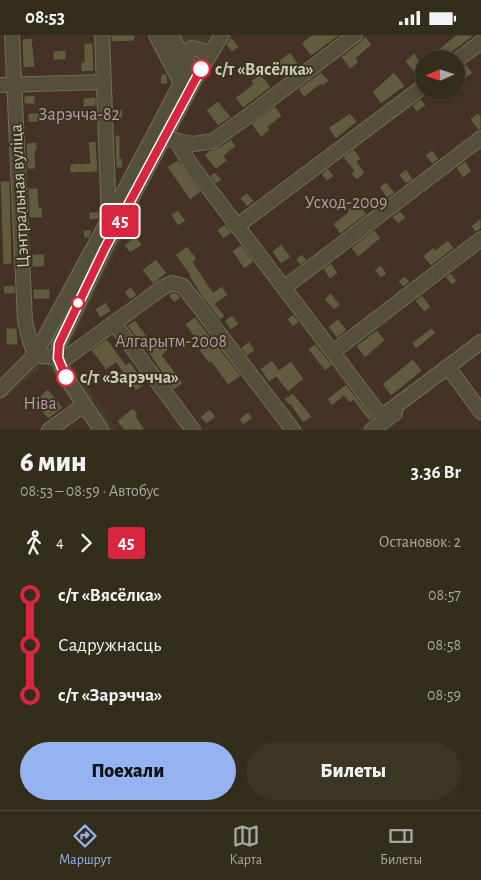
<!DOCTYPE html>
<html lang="ru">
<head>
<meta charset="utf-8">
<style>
	body { margin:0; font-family:"Alegreya Sans",sans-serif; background:#3b3624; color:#f1f3f6; height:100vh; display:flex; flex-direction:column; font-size:19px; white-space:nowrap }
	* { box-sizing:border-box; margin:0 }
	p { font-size:16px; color:#a9a8a3 }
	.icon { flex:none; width:28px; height:28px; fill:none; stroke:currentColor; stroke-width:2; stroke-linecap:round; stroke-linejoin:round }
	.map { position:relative; height:395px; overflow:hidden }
	.sheet { display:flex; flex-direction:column; background:#332e1b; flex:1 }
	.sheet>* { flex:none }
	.badge { padding:0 10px; border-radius:4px; font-size:18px; line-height:32px }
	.needle { width:32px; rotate:267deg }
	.controls { position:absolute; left:415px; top:15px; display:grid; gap:10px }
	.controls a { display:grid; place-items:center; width:50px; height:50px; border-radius:50%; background:#332e1b; box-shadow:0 2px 8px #0003,0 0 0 1px #4e4a3a; font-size:25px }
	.map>.badge { position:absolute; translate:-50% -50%; box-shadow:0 0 0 2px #fff }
	.legs { display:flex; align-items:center; gap:8px; height:55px; padding:0 20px; font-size:16px }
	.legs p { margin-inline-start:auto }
	.overview { display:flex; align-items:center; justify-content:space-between; height:85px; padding:0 20px }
	h1 { font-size:28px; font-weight:800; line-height:38px }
	.action { display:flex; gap:10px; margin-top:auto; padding:10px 20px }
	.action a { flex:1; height:58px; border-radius:30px; background:#95b2f1; color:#111; font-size:20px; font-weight:800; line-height:58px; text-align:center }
	.action a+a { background:#3b3624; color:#f1f3f6 }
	ul { padding:0 20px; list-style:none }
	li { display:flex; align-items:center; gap:18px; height:50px; font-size:19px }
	li i { display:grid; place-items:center; width:8px; height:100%; margin:0 6px; background:currentColor }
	li i::after { content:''; width:12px; height:12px; margin:-6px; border:4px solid; border-radius:50%; background:#332e1b }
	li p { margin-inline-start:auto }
	li:first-child i { background:linear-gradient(#0000 50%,currentColor 0) }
	li:last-child i { background:linear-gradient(currentColor 50%,#0000 0) }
	.status { display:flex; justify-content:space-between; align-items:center; height:35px; padding:0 25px; background:#332e1b; direction:ltr }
	.status svg { height:14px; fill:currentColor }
	.tabs { display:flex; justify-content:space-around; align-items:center; height:70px; border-top:1px solid #4e4a3a; background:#332e1b; font-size:14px; color:#a9a8a3 }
	.tabs a { display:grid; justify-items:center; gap:2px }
	.tabs .active { color:#95b2f1 }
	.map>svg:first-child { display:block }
	.green { fill:#453126; fill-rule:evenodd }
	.building { fill:#615c3d; stroke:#3b361f }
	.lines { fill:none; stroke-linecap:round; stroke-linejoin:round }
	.minor-casing { stroke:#716d57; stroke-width:16 }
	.minor { stroke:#534f38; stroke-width:14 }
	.line-1-casing { stroke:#fff; stroke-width:11 }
	.line-1 { stroke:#d7263d; stroke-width:8 }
	.stop-1-dot { fill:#fff; stroke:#d7263d; stroke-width:2.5 }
	.labels { text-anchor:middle; stroke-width:4; stroke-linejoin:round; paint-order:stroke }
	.stop-label { font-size:18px; font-weight:bold; fill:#cdcab6; stroke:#39341d; text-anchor:start }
	.park-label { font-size:18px; fill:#bc97ab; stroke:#39341d }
	.street-label { font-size:18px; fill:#cdcab6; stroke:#39341d }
</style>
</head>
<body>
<div class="status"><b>08:53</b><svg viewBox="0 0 49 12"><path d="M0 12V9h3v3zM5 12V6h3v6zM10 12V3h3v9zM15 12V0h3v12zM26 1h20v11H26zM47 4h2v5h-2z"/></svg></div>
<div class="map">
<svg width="481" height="395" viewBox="0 0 481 395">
	<rect width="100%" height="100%" fill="#443e24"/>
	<g class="green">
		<path d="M0,0H161L186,48L46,302L0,348Z"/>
		<path d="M230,0H481V395H116L74,331L70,311L155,136ZM424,24H456V56H424Z"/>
		<path d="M46,328L74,372L92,395H0V367Z"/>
	</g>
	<g class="building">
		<path d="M111,0H135V6L111,7Z"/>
		<path d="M312,0H340L311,21L301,8Z"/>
		<path d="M456,0H475L442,24L436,16Z"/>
		<path d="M365,1L372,10L356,23L359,27L350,34L341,22L360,7Z"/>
		<path d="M231,2L239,12L232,17L226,10Z"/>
		<path d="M32,3L35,32L23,33L22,4Z"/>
		<path d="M84,8H93L94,36L81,37V27H84Z"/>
		<path d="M66,15V25H53V16Z"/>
		<path d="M290,17L300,31L286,41L276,28Z"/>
		<path d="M414,18L424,31V33L416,40L405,26Z"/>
		<path d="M466,29L473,38L464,44L457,35Z"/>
		<path d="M321,37L329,46L322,51L321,49L304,62L298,54Z"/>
		<path d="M394,37L405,51L381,69L372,57Z"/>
		<path d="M161,39H167L168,49H160Z"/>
		<path d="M260,39L271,52L243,73L235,63L253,49L251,46Z"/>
		<path d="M35,60V69H24V61Z"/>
		<path d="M96,62V71L83,72V63Z"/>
		<path d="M421,64L426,70L417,77L412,71Z"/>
		<path d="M218,66L231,82L218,91L206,75Z"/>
		<path d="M275,71L282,81L268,92L270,95L261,102L251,89Z"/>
		<path d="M122,74L123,84H115L114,75Z"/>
		<rect x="28" y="78" width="12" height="9"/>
		<path d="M350,78L357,87L336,104L328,93Z"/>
		<path d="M478,78L481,82V94L478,95L470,84Z"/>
		<path d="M115,100H120V123H122L123,133H116Z"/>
		<path d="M231,104L236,111L224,121L227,126L216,134L204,120L210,115L218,113Z"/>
		<path d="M96,106L98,137L70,138V129L90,128L88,107Z"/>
		<path d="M37,107V116H35L36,134H27L26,108Z"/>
		<path d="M354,114L361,124L357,127L365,138L357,145L351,139L354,136L343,122Z"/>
		<path d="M432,115L439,124L432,129L425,120Z"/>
		<path d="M178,125L201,157L190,165L167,132Z"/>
		<path d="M465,126L472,136L463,143L456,133Z"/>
		<path d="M328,133L334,141L327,146L321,139Z"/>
		<path d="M406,134L413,144L406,149L399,140Z"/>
		<path d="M215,137L222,145L216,149L210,141Z"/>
		<path d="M0,146H10L12,229L3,230Z"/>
		<path d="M386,147L395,158L387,163L379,152Z"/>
		<path d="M28,153H38L39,172H42L43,183H29Z"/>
		<path d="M247,158L254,166L247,172L240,163Z"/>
		<path d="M357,167L367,179L340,199L333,189L348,177L347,175Z"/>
		<path d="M178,175L186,186L178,191L171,180Z"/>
		<path d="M400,176L406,183L398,189L392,182Z"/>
		<path d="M89,177H99V184L89,185Z"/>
		<path d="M481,183V194L475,197L471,191Z"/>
		<path d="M225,189L232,198L223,204L217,195Z"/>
		<path d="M83,195H92L89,203H84Z"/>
		<path d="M374,195L381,203L358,222L351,213Z"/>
		<path d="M136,201L142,210L130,218L124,210Z"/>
		<path d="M448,205L454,213L431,231L423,221L434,212L435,215Z"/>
		<path d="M281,209L291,222L281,229L272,217Z"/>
		<path d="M241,210L254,227L244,234L232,216Z"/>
		<path d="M187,211L197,224L193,227L213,257L222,251L228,260L215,269L225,281L220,285L202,262L189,241L190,240L175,220Z"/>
		<path d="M32,219H45L44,232H32Z"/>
		<path d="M302,219L307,225L300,230L296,224Z"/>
		<path d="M156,224L167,238L153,249L142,235Z"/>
		<path d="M331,228L338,238L330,244L323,234Z"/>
		<path d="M381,230L387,239L381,243L374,235Z"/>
		<path d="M451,238L457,246L452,250L445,242Z"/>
		<path d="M405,241L410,247L403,252L398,246Z"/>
		<path d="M15,250V259H4L3,251Z"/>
		<path d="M131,252L137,260L130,265L124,257Z"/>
		<rect x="33" y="254" width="17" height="10"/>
		<path d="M173,257L178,259L181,263L174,268L169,261Z"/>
		<path d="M331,258L340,270L334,275L324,264Z"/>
		<path d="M422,260L431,272L424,277L415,266Z"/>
		<path d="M106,267L111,276L100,283L95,274Z"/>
		<path d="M293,279L299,287L293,292L287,284Z"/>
		<path d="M232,280L239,289L231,295L224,286Z"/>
		<path d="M195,282L241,341L228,350L211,327L209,328L199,315L202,313L185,289Z"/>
		<path d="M338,284L347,295L337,303L328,292Z"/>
		<path d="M135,285L152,308L159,303L168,315L162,320L183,348L174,355L139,304L138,305L127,291Z"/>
		<path d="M6,293H17L18,310H6Z"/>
		<path d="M431,293L436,298L416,314L412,308Z"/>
		<path d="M377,295L385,305L365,323L356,311Z"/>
		<path d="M107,304L126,330L130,327L145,349L136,356L116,328L106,335L91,315Z"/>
		<path d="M249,306L255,315L247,321L241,313Z"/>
		<path d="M315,309L332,330L325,336L308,314Z"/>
		<path d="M413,324L422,336L391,361L382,349Z"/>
		<path d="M272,325L279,335L291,326L304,344L288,357L276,342L269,347L260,334Z"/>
		<path d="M346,349L373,384L369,386L353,365L350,368L344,361L332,371L327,364Z"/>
		<path d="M48,354L63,373L48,384L34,366Z"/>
		<path d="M293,358L312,382L303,388L290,369L289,370L284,364Z"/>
		<path d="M133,373L138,379L136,381L145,395H124L117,386Z"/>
		<path d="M210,374L216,382L206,389L200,382Z"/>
		<path d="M248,377L253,383L243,390L239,384Z"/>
	</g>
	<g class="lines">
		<defs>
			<g id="minor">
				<path d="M12,0L25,287L30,306L35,320"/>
				<path d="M171,0L195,44"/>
				<path d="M456,26L481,7"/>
				<path d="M187,29L188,15L192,13L204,16L207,24"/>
				<path d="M0,50L103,47"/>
				<path d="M172,105L194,109L213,106L244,84L355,0"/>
				<path d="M176,105L191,130L378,377L385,379L481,307"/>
				<path d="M110,183L181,48L156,0"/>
				<path d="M237,191L424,51"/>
				<path d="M284,253L481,103"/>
				<path d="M114,288L193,395"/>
				<path d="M333,317L481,204"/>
				<path d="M35,320L109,184L102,0"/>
				<path d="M451,336L481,377"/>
				<path d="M0,355L35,320L58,323H66L162,253L172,248L183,251L293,395"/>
				<path d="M49,395L84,370"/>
				<path d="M101,395L66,342L58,323L59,309L105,213L195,44L222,0"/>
				<path d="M372,395L395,378"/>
			</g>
		</defs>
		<use href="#minor" class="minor-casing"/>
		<use href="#minor" class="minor"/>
	</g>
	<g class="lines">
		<defs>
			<path id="line-1" d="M66,342L58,323L59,309L105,213L201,34"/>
		</defs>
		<use href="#line-1" class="line-1-casing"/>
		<use href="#line-1" class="line-1"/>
	</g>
	<g class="stop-1-dot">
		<circle cx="201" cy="34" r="9"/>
		<circle cx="78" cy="268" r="6"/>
		<circle cx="66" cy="342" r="9"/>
	</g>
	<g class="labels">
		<g class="stop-label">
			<text x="215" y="40">с/т «Вясёлка»</text>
			<text x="80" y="348">с/т «Зарэчча»</text>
		</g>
		<g class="park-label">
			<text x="79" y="85">Зарэчча-82</text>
			<text x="346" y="173">Усход-2009</text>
			<text x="171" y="312">Алгарытм-2008</text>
			<text x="40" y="374">Ніва</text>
		</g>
		<g class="street-label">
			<text transform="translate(19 161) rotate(-93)" y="6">Цэнтральная вуліца</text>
		</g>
	</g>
</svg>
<div class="controls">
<a><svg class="needle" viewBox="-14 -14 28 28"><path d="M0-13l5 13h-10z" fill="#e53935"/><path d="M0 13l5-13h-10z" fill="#a9a8a3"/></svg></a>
</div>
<b class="badge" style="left:120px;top:186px;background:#d7263d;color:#fff">45</b>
</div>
<section class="sheet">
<div class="overview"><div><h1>6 мин</h1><p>08:53 – 08:59 · Автобус</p></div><b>3.36 Br</b></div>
<div class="legs"><svg class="icon" aria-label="walk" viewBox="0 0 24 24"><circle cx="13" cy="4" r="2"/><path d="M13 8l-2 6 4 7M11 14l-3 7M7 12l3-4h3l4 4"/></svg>4<svg class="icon" aria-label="forward" viewBox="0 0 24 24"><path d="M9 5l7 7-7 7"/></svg><b class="badge" style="background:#d7263d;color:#fff">45</b><p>Остановок: 2</p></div>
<ul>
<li><i style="color:#d7263d"></i><b>с/т «Вясёлка»</b><p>08:57</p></li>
<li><i style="color:#d7263d"></i><span>Садружнасць</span><p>08:58</p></li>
<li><i style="color:#d7263d"></i><b>с/т «Зарэчча»</b><p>08:59</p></li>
</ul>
<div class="action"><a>Поехали</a><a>Билеты</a></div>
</section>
<nav class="tabs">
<a class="active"><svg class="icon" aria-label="directions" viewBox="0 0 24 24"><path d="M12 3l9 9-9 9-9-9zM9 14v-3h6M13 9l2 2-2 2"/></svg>Маршрут</a>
<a><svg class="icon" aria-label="map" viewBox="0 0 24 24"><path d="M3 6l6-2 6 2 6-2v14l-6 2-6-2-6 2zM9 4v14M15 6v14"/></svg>Карта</a>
<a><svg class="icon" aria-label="tickets" viewBox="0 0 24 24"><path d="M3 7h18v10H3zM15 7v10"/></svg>Билеты</a>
</nav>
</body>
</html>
